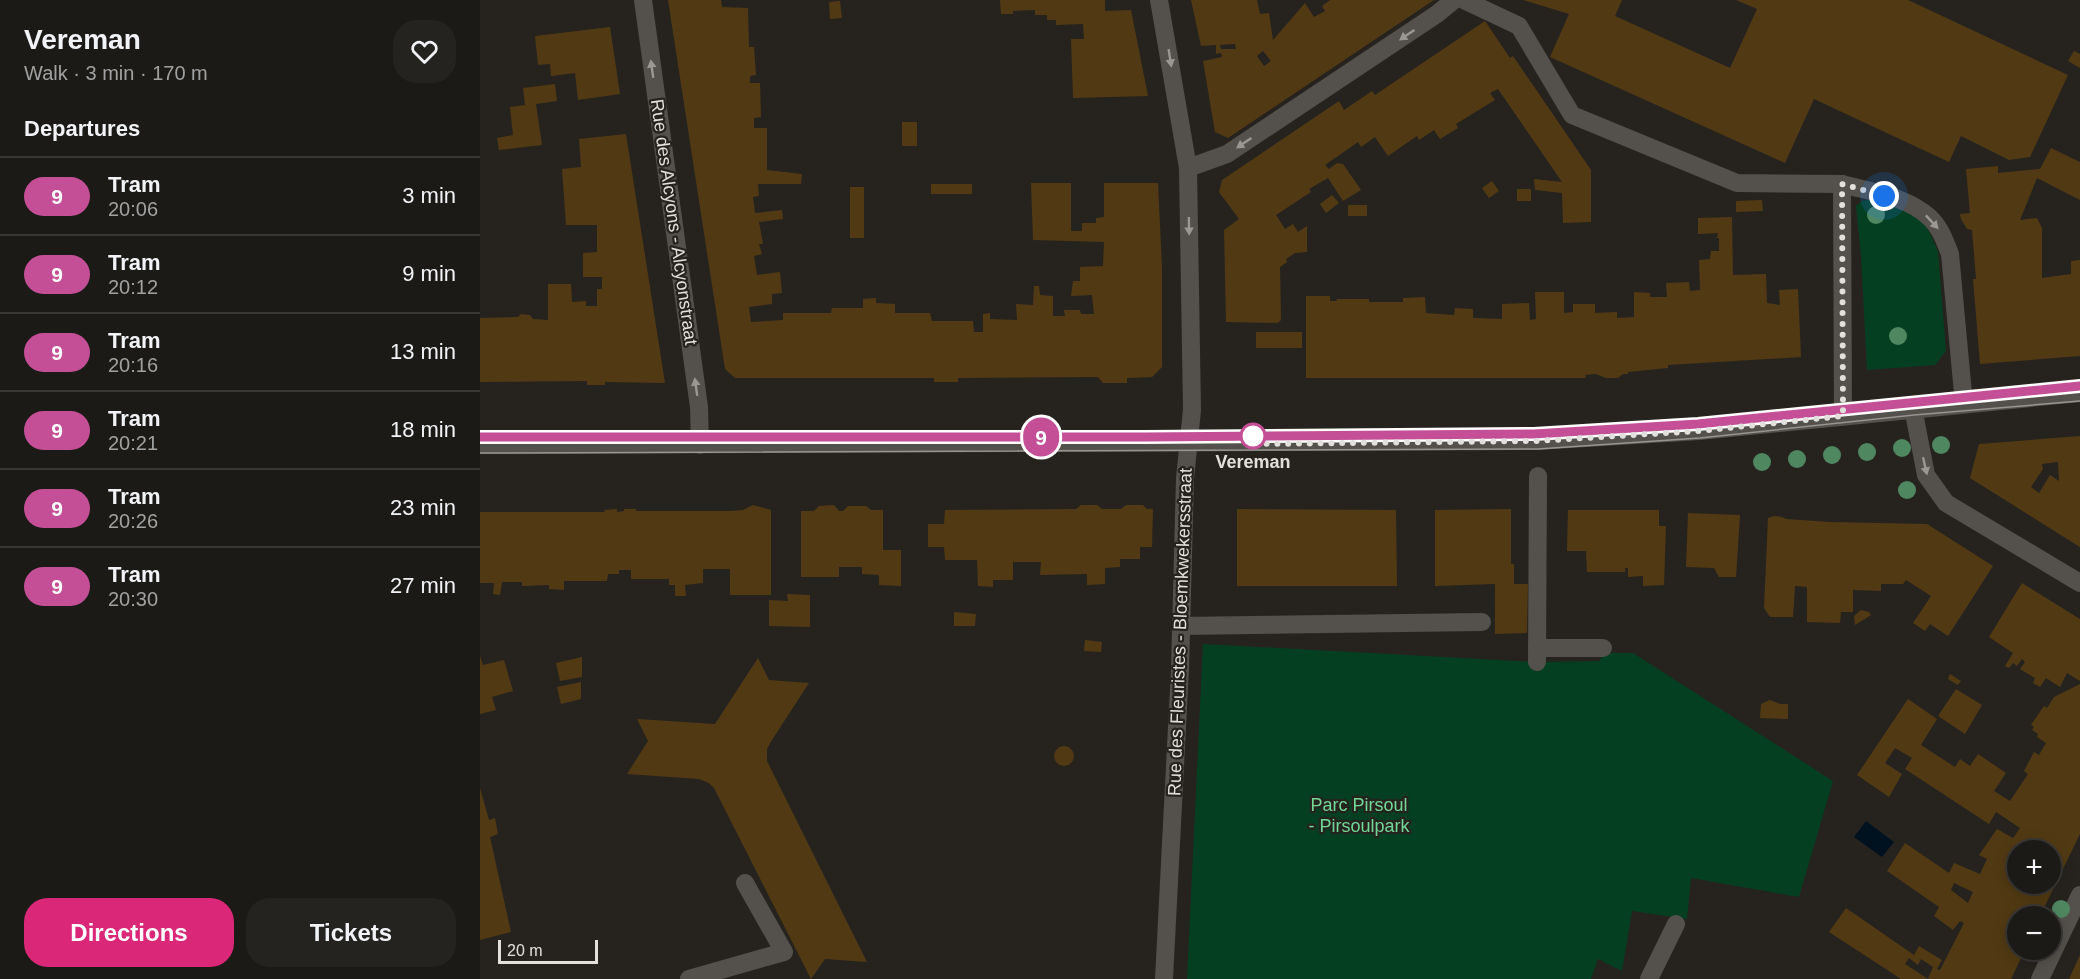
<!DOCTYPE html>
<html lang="en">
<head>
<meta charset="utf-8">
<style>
	body { margin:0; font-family:Arial,sans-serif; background:#252320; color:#f1f3f6; height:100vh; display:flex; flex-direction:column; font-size:22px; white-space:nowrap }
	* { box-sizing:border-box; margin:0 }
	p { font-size:20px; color:#a0a1a1 }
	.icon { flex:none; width:33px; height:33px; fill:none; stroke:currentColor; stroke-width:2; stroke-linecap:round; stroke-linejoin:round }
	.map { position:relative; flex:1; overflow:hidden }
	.details { display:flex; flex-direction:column; background:#1c1a17; width:480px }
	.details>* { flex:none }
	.badge { padding:0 12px; border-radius:20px; font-size:21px; line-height:39px }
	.tools { position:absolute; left:1527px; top:840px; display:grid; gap:12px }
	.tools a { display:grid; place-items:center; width:54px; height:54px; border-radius:50%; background:#1c1a17; box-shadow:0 3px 15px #0003,0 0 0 2px #3a3836; font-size:30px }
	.scale { position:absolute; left:18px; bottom:15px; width:100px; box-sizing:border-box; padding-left:6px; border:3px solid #e2e0dd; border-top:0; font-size:16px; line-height:21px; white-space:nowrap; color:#e2e0dd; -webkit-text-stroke:4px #26231f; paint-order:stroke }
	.you { position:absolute; width:30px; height:30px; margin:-15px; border:4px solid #fff; border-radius:50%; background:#1a73e8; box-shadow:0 0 0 9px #1a73e833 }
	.map>.badge { position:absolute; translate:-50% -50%; box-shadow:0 0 0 3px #fff }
	h2 { padding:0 24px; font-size:22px; line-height:54px }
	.round { display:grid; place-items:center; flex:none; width:63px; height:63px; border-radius:24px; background:#252320 }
	.overview { display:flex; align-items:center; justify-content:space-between; height:102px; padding:0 24px }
	h1 { font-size:28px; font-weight:700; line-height:45px }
	.cta { display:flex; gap:12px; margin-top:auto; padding:12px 24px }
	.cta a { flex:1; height:69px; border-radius:24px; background:#db2777; color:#fff; font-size:24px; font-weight:700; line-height:69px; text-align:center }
	.cta a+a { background:#252320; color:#f1f3f6 }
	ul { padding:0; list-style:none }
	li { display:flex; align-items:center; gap:18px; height:78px; padding:0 24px; border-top:2px solid #3a3836 }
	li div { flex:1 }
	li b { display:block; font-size:22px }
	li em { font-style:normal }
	li .badge { min-width:66px; font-weight:700; text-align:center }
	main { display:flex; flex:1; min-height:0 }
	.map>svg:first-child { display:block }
	.green { fill:#053f21 }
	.water { fill:#001220 }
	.building { fill:#513a13; fill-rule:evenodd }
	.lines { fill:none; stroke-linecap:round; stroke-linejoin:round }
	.minor { stroke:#54504b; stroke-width:18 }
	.tram { stroke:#979491; stroke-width:1.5 }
	.tree { fill:#4f8761 }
	.oneway { fill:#9b9894 }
	.line-casing { stroke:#fff; stroke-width:14 }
	.line { stroke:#c44f97; stroke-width:9 }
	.walk { stroke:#e2e0dd; stroke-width:6; stroke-dasharray:0 10.8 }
	.stop-dot { fill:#fff; stroke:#c44f97; stroke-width:3 }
	.labels { text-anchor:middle; stroke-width:4.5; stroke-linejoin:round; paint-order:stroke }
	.street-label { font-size:18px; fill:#e2e0dd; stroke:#26231f }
	.stop-label { font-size:18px; font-weight:bold; fill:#e2e0dd; stroke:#26231f }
	.park-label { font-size:18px; fill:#71d897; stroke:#26231f }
</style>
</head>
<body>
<main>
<section class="details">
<div class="overview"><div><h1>Vereman</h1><p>Walk · 3 min · 170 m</p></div><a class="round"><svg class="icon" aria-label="heart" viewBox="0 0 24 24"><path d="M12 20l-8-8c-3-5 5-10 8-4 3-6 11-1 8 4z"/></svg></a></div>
<h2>Departures</h2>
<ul>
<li><span class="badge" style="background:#c44f97;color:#fff">9</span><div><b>Tram</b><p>20:06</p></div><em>3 min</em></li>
<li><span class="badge" style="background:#c44f97;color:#fff">9</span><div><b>Tram</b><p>20:12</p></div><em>9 min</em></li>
<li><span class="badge" style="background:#c44f97;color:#fff">9</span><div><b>Tram</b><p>20:16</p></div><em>13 min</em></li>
<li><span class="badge" style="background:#c44f97;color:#fff">9</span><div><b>Tram</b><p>20:21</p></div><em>18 min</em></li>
<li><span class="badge" style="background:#c44f97;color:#fff">9</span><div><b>Tram</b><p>20:26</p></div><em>23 min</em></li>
<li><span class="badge" style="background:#c44f97;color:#fff">9</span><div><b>Tram</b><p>20:30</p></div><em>27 min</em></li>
</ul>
<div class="cta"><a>Directions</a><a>Tickets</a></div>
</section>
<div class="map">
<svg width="1600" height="979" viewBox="0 0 1600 979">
	<rect width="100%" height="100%" fill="#26231f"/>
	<g class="green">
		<path d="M1387,200H1404L1420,205L1444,223L1450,233L1458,252L1466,351L1455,365L1387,370L1381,256L1376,206L1382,201Z"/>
		<path d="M723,644L1057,662L1120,661L1122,653H1153L1353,781L1319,897L1211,878L1207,919L1152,911L1142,971L1118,959L1111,979H707Z"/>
	</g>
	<path class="water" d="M1386,821L1414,842L1402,857L1374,837Z"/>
	<g class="building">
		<path d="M188,0H241L242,7L268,8L269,47H274L276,75L270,76V83H280L281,117L274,118V128H287V170L322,174L321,184H278L279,196L273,197L275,213L302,210L303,219L279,222L283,244H279L282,254L274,256L277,275L300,272L302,293L292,294V304L269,307L271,322L303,320V313H351L352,308H383V299L396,298V303L415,304V313H450L452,321H493L494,332H503V314L510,313V319L537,320L536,304L553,305L554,286H559L560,295L573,296V316H585L584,310H600L601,314H614L612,295L591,296L593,281H600V267L623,266L624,242L553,240L551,183H591V231H602V223H616V218L624,217V183H678L682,267V367L672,377L647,378V383H623L618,377L478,378V382H454V378H255L245,369Z"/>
		<path d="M520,0H625V11L651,10L668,96L593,98L591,39H604L603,24L576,25V20H567V15H555V10L533,11V14H521Z"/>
		<path d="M711,0H777L780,14L789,13L793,40L825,3L834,17L845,11L842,6L850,0H954L748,138L735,132L723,61L742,57L741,53L736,54V45L721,46ZM755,44L756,49H741L740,45ZM783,51L791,61L784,66L777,56Z"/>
		<path d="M1043,0H1142L1135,16L1250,68L1277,9L1256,0H1428L1588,75L1550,157L1529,160L1481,136L1469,162L1334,99L1305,163L1070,57L1089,14Z"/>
		<path d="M360,1L362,18L350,19L349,2Z"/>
		<path d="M1005,21L1030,58L1033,56L1111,170V222L1083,223L1082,193L1055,190L1054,179L1082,182L1018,89L1010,93L1015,100L976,124L978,128L960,139L954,130L939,140L937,136L908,156L895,137L881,147L878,142L845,165L849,169L857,163L863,164L881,190L863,201L848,178L829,189L831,192L796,215L805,229L813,224L818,232L827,226V252L815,253L806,259L807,262L800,267L801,320L798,323L746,322L744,230L759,219L739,192L742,180L859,101L864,110L892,91L895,95Z"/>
		<path d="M130,27L140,94L98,100L95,73L71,76L70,64L58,65L55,36Z"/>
		<path d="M1594,51L1600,54V68L1588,61Z"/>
		<path d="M75,84L77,101L56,104L62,145L19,150L17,138L33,135L30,107L45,105L43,88Z"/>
		<rect x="422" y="122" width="15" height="24"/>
		<path d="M146,134L185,383L125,382V385H107V381L0,382V318L38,317L41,314L50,315L53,319L68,320V284H91L92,302L106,301V306H117V289H122V277H103V253L117,252V225H86L82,169L101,167L99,139Z"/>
		<path d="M1571,148L1600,162V200L1557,178L1540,220L1557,218L1562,228V278L1591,274V261L1600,260V356L1500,364L1493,279H1496L1492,230L1487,229L1481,219L1480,214L1490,213L1486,169L1518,166V173L1560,169Z"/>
		<path d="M1012,181L1019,191L1009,198L1002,188Z"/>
		<rect x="451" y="184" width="41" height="10"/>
		<rect x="370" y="187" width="14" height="51"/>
		<rect x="1037" y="189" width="14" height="12"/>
		<path d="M852,195L859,203L846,213L840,204Z"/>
		<path d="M1282,200L1283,211L1256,212V201Z"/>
		<rect x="868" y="205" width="19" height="11"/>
		<path d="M1252,217L1253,275L1286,274L1287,303L1300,305L1299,290L1318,289L1321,357L1188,365V368L1148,372V374H1143L1138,378H1126L1116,374L1105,375L1106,378H826V296H850V301H856L857,299H889V302H923V298L945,297L946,313L974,315L975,308L993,309V318L1022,319V304L1049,303L1050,320L1056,319L1055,292H1084V313L1093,312V304H1115V313L1137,312V318L1154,317V292L1170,293V297H1187L1186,283L1209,282L1210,291L1220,290L1219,260L1230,259L1231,251H1239V238H1237L1238,233L1218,234V218Z"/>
		<rect x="776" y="332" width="46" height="16"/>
		<path d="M1600,436V547L1490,478L1499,444ZM1578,462L1579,481L1570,475L1559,493L1551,487L1563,469L1562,464Z"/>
		<path d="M273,505L291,510V595H250V569H223V583L205,585L206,596H195V585H189V579H151V570H139V574H128L127,581H84V590L69,589V585L42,586V582H22L20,595L13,594L14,583H0V512H125L124,510L137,509V512L144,511V509H156V511H251L263,510Z"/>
		<path d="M354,505L359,511H363L368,506H386L391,510H403V550H421V586L399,585V575L382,574V567H359V577H321V511H334L339,506Z"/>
		<path d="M601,505H617L622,509H641L646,505H663L667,509H673L672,547H660V559H640V567L625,568V584L607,585V574L560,575L561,562H533V580H513V587L498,586L497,560H465L464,547H448V524H464L465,510L596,509Z"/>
		<path d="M757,509L916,510L917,586H757Z"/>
		<path d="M1031,509V564H1034V584H1048L1047,633L1015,634V584L955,586V510Z"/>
		<path d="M1088,510H1179V526H1186L1184,585L1163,586V576L1148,577V568H1145V572H1107L1106,551H1087Z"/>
		<path d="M1208,513L1260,515L1256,577H1239L1234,568L1206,567Z"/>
		<path d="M1294,516L1302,517L1306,519L1350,522L1447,524L1513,566L1468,636L1450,624L1445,631L1433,623L1451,596L1426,580L1423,584H1401V591L1373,590V612H1361L1360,623L1327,622V587L1315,586L1313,617H1290L1284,608L1288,518Z"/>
		<path d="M1542,583L1600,619V681L1587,673L1580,687L1566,678L1560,687L1553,683L1555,678L1540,669L1545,662L1542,659L1537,666L1533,663L1529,668L1525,666L1533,653L1509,637Z"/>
		<path d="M307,594L330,595V627L289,626V600L308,601Z"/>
		<path d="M1381,610L1389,612L1391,615L1375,625L1374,616Z"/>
		<path d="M474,612L496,614L495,626H474Z"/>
		<path d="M605,640L622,642L621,652L604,651Z"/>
		<path d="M0,656L3,665L24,660L33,691L12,697L16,710L0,714Z"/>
		<path d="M102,657V677L80,681L76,663Z"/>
		<path d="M278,658L289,680L329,683L292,740L287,749V761L387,962L345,959L331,979L234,788L229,783L219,779L147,774L168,741L157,719L235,724Z"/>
		<path d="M1470,674L1481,681L1478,685L1468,679Z"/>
		<path d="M101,682V699L81,704L77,687Z"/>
		<path d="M1600,684V834L1560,916H1538V950H1545L1531,979H1421L1349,932L1366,908L1434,955L1439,946L1462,960L1457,969L1460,970L1484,923L1480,921L1473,930L1454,916L1459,907L1407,871L1425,843L1469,873L1474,863L1500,874L1507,859L1499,855L1517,829L1533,838L1540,828L1516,812L1509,824L1425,769L1432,758L1415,748L1405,763L1422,774L1409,797L1377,775L1428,699L1457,719L1441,745L1475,767L1480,759L1490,766L1498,754L1526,773L1514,791L1530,801L1548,774L1544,771L1554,752L1559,755L1566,743L1557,737L1558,734L1552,730L1554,727L1551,725L1564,706L1567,708L1574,697ZM1538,850H1570V884H1538ZM1474,883L1493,892L1488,903L1471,890ZM1429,958L1438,965L1441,959L1453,967L1448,979L1425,964Z"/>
		<path d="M1476,689L1502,705L1485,734L1458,716Z"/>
		<path d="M1290,700L1300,704H1308V719L1280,718L1281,704Z"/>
		<circle cx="584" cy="756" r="10"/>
		<path d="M0,788L9,820L15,818L18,834L10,837L31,932L0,940Z"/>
		<path d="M1600,955V979H1589Z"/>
	</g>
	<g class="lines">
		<g class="minor">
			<path d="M163,0L219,407L220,445"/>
			<path d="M679,0L708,168L712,410L705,478L700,669L684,979"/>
			<path d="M984,0L1039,26L1092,115L1257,183L1362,184"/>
			<path d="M708,168L747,154L957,14L974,0"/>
			<path d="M1433,408L1446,475L1466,503L1600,583"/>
			<path d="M1363,416L1362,184C1391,192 1426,196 1449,217C1460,227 1465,241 1470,254L1484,404"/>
			<path d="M0,445L1057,441L1219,431L1600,393"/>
			<path d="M701,626L1002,622"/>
			<path d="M1057,648H1123"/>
			<path d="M1057,662L1058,476"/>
			<path d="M209,979L304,952L265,883"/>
			<path d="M1169,979L1196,924"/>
			<path d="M1560,979L1600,895"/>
		</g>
		<g class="tram">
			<path d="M0,437H665L1054,434L1218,424L1432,401L1600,386"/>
			<path d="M0,453L1058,449L1220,438L1434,415L1600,401"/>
		</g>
	</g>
	<g class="tree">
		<circle cx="1396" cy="215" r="9"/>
		<circle cx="1418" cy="336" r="9"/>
		<circle cx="1461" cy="445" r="9"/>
		<circle cx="1422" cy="448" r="9"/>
		<circle cx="1387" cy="452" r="9"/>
		<circle cx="1352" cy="455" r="9"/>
		<circle cx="1317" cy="459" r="9"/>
		<circle cx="1282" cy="462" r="9"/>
		<circle cx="1427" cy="490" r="9"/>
		<circle cx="1581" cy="909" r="9"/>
	</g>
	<defs><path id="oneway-solid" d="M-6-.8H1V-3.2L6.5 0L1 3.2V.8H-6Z" transform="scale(1.5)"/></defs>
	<g class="oneway">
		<use href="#oneway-solid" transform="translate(927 35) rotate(146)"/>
		<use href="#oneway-solid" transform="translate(690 58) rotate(81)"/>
		<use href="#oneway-solid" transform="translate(172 69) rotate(-98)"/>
		<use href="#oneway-solid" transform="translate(764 143) rotate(146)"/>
		<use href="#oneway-solid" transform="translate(1452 222) rotate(47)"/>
		<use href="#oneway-solid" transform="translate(709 226) rotate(89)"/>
		<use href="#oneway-solid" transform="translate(216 387) rotate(-98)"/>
		<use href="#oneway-solid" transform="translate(1445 466) rotate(77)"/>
	</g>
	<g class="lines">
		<defs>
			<path id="line" d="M0,437H665L1054,434L1218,424L1600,386"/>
		</defs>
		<use href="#line" class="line-casing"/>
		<use href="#line" class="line"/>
		<path class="walk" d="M773,436V444L1057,441L1219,431L1363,416L1362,184L1404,196"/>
	</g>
	<circle class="stop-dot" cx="773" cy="436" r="12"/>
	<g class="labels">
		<g class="street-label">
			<text transform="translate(194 222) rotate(82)" y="6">Rue des Alcyons - Alcyonstraat</text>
			<text transform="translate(700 632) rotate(-88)" y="6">Rue des Fleuristes - Bloemkwekersstraat</text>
		</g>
		<g class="stop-label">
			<text x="773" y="468">Vereman</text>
		</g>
		<g class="park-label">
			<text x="879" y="811">Parc Pirsoul<tspan x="879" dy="21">- Pirsoulpark</tspan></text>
		</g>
	</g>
</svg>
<div class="tools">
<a>+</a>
<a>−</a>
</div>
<div class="scale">20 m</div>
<div class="you" style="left:1404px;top:196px"></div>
<b class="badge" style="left:561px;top:437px;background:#c44f97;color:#fff">9</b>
</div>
</main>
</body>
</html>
